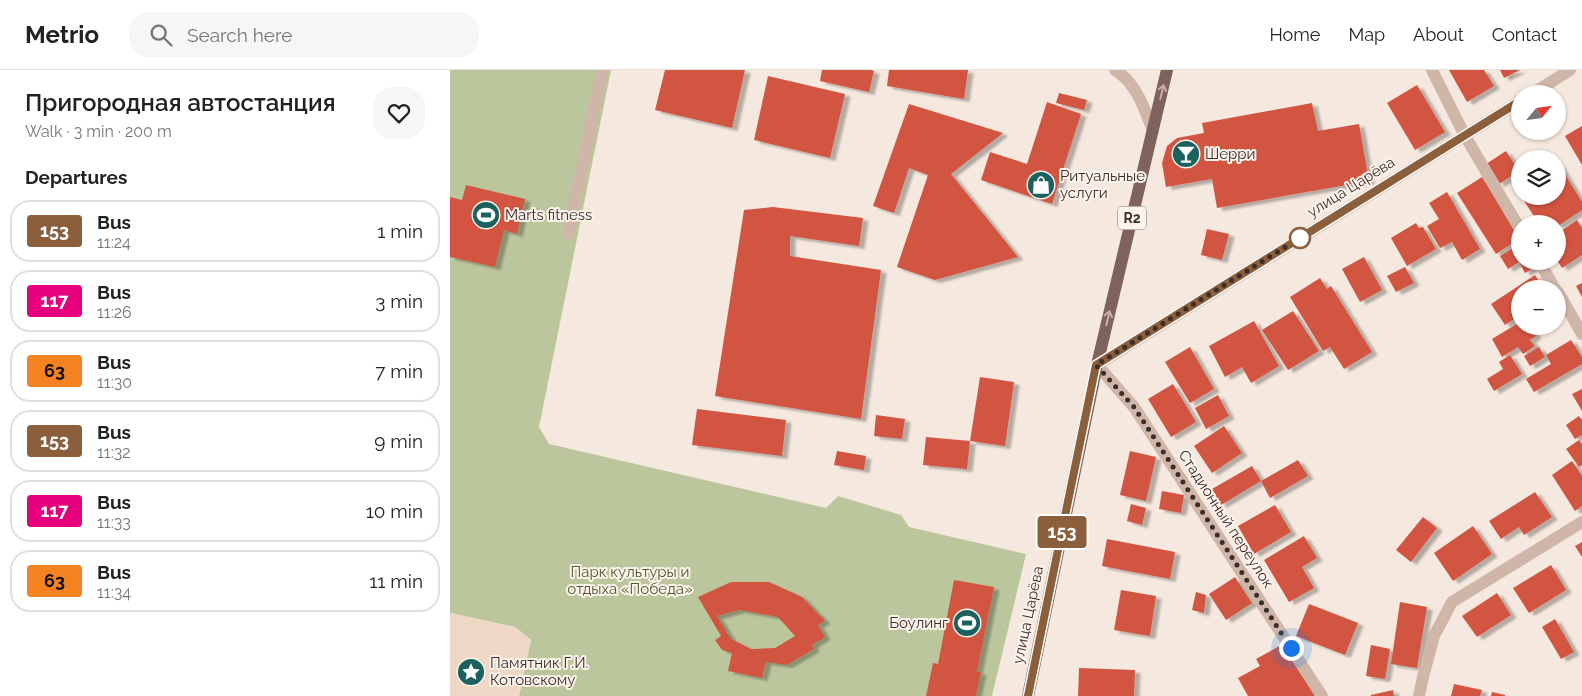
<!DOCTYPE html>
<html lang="en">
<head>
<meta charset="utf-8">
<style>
	body { margin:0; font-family:Raleway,sans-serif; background:#f6f6f6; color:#222; height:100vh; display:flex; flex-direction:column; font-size:19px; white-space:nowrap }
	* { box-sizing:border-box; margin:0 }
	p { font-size:16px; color:#767676 }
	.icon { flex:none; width:28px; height:28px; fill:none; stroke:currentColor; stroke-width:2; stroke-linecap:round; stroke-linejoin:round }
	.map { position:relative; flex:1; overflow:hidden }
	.drawer { display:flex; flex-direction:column; background:#fff; width:450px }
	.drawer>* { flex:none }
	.badge { padding:0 10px; border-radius:4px; font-size:18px; line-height:32px }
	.needle { width:32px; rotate:61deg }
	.fabs { position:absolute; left:1061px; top:15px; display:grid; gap:10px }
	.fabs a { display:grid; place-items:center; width:55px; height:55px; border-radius:50%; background:#fff; box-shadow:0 1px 4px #0004; font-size:25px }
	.you { position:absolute; width:25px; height:25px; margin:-12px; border:4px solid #fff; border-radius:50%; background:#1a73e8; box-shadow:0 0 0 8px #1a73e833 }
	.map>.badge { position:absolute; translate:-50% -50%; box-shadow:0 0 0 2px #fff }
	h2 { padding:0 25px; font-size:19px; line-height:45px }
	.round { display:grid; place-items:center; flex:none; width:52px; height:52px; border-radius:20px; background:#f6f6f6 }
	.overview { display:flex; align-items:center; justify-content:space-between; height:85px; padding:0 25px }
	h1 { font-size:24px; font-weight:600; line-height:38px }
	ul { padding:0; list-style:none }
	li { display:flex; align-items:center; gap:15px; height:62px; margin:0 10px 8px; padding:0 15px; border:2px solid #e0e0e0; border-radius:20px }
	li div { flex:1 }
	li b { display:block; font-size:19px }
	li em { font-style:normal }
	li .badge { min-width:55px; font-weight:700; text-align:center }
	header { display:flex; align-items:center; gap:30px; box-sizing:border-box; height:70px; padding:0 25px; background:#fff; border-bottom:1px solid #e0e0e0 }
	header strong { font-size:24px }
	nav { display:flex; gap:28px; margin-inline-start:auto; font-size:18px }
	.search { width:350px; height:45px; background:#f6f6f6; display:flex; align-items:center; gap:12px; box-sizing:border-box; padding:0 18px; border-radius:20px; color:#767676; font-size:19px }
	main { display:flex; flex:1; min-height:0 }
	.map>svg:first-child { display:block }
	.green { fill:#bcc69c }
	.plaza { fill:#eed7c4 }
	.building { fill:#d15540; fill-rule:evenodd; filter:url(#shadow) }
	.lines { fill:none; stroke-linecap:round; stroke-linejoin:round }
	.minor { stroke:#cfb6a9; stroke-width:12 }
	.major { stroke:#7f6259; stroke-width:12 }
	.oneway { stroke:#c4b2aa }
	.line-casing { stroke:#fff; stroke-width:11 }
	.line { stroke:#8b5e3c; stroke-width:8 }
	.walk { stroke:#3b2d29; stroke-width:5; stroke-dasharray:0 9 }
	.stop-dot { fill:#fff; stroke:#8b5e3c; stroke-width:2.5 }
	.labels { text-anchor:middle; stroke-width:4; stroke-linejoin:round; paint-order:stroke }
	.shield { fill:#fcf3ec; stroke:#756864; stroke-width:1 }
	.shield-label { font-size:14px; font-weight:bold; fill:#3b2d29 }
	.poi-label { font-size:15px; fill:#3b2d29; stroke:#fcf3ec; text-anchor:start }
	.street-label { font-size:15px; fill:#3b2d29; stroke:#fcf3ec }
	.park-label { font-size:15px; fill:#4f5c2a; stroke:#fcf3ec }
</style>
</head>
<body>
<header>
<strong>Metrio</strong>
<div class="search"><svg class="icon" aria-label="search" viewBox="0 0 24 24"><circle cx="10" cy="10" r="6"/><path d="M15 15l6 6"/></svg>Search here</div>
<nav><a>Home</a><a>Map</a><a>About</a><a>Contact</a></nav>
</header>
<main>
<section class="drawer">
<div class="overview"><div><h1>Пригородная автостанция</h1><p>Walk · 3 min · 200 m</p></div><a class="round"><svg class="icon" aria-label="heart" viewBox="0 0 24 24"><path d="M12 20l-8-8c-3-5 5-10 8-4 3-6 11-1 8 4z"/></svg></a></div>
<h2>Departures</h2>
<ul>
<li><span class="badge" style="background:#8b5e3c;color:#fff">153</span><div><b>Bus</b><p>11:24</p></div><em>1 min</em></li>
<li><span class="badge" style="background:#e6007e;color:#fff">117</span><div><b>Bus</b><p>11:26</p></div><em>3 min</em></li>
<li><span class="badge" style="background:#f58220;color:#111">63</span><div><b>Bus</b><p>11:30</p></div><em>7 min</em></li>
<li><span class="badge" style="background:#8b5e3c;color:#fff">153</span><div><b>Bus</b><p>11:32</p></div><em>9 min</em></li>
<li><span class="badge" style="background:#e6007e;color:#fff">117</span><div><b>Bus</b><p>11:33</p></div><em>10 min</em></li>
<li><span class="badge" style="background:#f58220;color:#111">63</span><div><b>Bus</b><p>11:34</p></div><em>11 min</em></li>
</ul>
</section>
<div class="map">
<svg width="1132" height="626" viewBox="0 0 1132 626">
	<defs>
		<filter id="shadow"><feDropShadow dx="5.5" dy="3" stdDeviation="1" flood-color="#0004"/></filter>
	</defs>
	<rect width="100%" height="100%" fill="#f5e8de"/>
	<path class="green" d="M0,0H161L89,357L99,374L376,438L388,426L451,445L459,457L576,484L542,626H69L81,570L65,557L0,543Z"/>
	<path class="plaza" d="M0,543L65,557L81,570L69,626H0Z"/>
	<g class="building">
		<path d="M215,0H295L282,58L205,40Z"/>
		<path d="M372,0H421L424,1L419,22L370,11Z"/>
		<path d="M439,0H518L514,29L437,16Z"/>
		<path d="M999,0H1034L1044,16L1017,32Z"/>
		<path d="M1050,0H1070L1054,8Z"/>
		<path d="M318,6L395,24L380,88L304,70Z"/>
		<path d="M967,15L995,62L965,80L937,33Z"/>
		<path d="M609,23L637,30L634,40L606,33Z"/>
		<path d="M597,32L631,44L602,134L531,110L540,82L577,94Z"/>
		<path d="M862,33L868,61L909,54L919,111L767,138L762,109L716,117L712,93L717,76L727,68L754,63L752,53Z"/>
		<path d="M459,34L553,63L501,104L568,187L485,210L447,197L478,105L459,98L444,143L423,136Z"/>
		<path d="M1132,56V95L1115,66Z"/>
		<path d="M1056,81L1069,101L1049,114L1036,94Z"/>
		<path d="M1108,93L1132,132V140L1108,156V154H1089L1071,126H1108Z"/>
		<path d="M1032,107L1070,168L1046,184L1007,123Z"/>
		<path d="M16,115L75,129L67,164L54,160L45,197L0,187V127L12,130Z"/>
		<path d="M997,122L1030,179L1012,190L1002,172L990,178L977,156L989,149L979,133Z"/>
		<path d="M323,137L413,148L409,176L340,166V186L431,200L411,349L265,326L294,140Z"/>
		<path d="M1127,150L1132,158V185L1112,198L1108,192V163Z"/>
		<path d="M966,153L969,158L973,157L986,179L957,196L941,168Z"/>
		<path d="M757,159L779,164L772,190L751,185Z"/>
		<path d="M1070,174V191H1086L1088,195L1075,203L1069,192L1058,199L1050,186Z"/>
		<path d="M914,187L932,220L910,232L892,199Z"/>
		<path d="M955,197L964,213L946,222L937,206Z"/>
		<path d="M1085,205L1094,219H1070V245L1055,255L1041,234Z"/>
		<path d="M870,208L877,219L881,216L922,282L894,299L880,277L873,281L840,227Z"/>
		<path d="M1132,213V227L1126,216Z"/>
		<path d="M843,241L869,281L838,300L812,260Z"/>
		<path d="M804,251L829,296L801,313L792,297L775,307L759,276Z"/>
		<path d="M1070,252V256H1080L1086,266L1080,270L1085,276L1073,284L1068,277L1052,287L1042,269Z"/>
		<path d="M1121,270L1132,287V294L1084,322L1076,309L1101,294L1096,285Z"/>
		<path d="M740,277L764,319L740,333L715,292Z"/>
		<path d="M1089,277L1095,287L1080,296L1074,286Z"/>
		<path d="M1060,285L1072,304L1044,321L1037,309L1053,299L1049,292Z"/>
		<path d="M530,307L564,312L555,376L520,371Z"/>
		<path d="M723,314L746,352L721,367L698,329Z"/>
		<path d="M1132,319V341L1122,324Z"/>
		<path d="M768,325L779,346L756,359L745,338Z"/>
		<path d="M247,339L336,350L332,386L242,375Z"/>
		<path d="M426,345L455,349L452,369L424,366Z"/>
		<path d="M1129,346L1132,350V365L1125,369L1116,355Z"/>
		<path d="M774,356L792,383L762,403L744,376Z"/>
		<path d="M476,367L520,371L517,399L473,395Z"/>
		<path d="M1129,370L1132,374V395L1129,397L1116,379Z"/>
		<path d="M387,381L416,386L414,400L384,395Z"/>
		<path d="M680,381L706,387L696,431L670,425Z"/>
		<path d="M848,390L858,406L820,428L811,411L771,435L762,419L802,396L811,411Z"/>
		<path d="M1122,391L1132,406V436L1125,441L1102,405Z"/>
		<path d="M712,421L734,425L731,443L709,439Z"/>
		<path d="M1085,422L1102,447L1074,465L1069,457L1051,469L1039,451Z"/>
		<path d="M681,434L696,438L692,455L677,451Z"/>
		<path d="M825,435L841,462L804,484L788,456Z"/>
		<path d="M973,447L987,458L961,492L946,480Z"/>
		<path d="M1023,456L1042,484L1003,511L984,483Z"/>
		<path d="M854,466L867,488L852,497L864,518L839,532L814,490Z"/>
		<path d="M657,469L725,482L720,509L652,496Z"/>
		<path d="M1132,472V487L1125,476Z"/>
		<path d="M1101,495L1116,520L1079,543L1063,518Z"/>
		<path d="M785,507L802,533L776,550L759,524Z"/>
		<path d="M504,510L544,517L527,602H531L526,626H476L483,593L488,594Z"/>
		<path d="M281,512H319L352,527L375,551L368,555L375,567L362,575L364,579L337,595L316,592L312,608L278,601L282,583L272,580L265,570L271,566L248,527ZM290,540L328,547L345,566L325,578L301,579L281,569L267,546Z"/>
		<path d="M671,520L706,526L700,566L664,560Z"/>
		<path d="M746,522L756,525L754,543L742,540Z"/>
		<path d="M1047,523L1061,545L1027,567L1012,546Z"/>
		<path d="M950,532L977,537L967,598L941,594Z"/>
		<path d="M859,534L908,553L895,585L846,566Z"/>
		<path d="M1105,549L1124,582L1111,589L1092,557Z"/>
		<path d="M835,573L865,626H798L788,608L810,596L806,589Z"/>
		<path d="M921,575L940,579L935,609L916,606Z"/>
		<path d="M629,598L685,600L684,626H628Z"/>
		<path d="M1004,614L1032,620L1030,626H1001Z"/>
		<path d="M943,620L944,626H921V625Z"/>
		<path d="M1042,622L1055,625V626H1041Z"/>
	</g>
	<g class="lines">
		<g class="minor">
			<path d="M665,0C686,12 695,40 703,61"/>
			<path d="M982,0L1015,66L1070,159"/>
			<path d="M1082,24L1120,0"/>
			<path d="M118,164L152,0"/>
			<path d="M1089,191L1105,219"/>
			<path d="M1108,222L1132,264"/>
			<path d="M872,626L684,337L647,295L1070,31"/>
			<path d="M969,626L973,607L984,566L1002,532L1132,452"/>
		</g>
		<path class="major" d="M578,626L647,295L717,0"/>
	</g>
	<defs><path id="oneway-shaft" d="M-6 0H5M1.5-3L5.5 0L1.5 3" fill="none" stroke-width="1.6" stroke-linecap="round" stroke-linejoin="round" transform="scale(1.25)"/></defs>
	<g class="oneway">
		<use href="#oneway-shaft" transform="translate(712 22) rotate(-76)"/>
		<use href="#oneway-shaft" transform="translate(658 248) rotate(-77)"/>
	</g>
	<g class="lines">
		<defs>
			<path id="line" d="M578,626L646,295L1070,31"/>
		</defs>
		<use href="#line" class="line-casing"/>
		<use href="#line" class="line"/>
		<path class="walk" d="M841,578L684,337L646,295L850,168"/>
	</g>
	<defs>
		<symbol id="bar-disc" viewBox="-11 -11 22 22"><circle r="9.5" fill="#1a615f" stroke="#fcf3ec"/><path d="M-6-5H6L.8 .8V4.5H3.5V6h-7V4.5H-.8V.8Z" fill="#fff"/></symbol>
		<symbol id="shop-disc" viewBox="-11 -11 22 22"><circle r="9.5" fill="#1a615f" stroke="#fcf3ec"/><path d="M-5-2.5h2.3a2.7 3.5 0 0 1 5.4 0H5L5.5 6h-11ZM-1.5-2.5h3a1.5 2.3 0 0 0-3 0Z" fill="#fff"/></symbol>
		<symbol id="stadium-disc" viewBox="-11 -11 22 22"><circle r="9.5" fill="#1a615f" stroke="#fcf3ec"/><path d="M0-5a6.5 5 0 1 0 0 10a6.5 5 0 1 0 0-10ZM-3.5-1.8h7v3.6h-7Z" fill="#fff"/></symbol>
		<symbol id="sight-disc" viewBox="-11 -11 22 22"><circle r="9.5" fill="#1a615f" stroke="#fcf3ec"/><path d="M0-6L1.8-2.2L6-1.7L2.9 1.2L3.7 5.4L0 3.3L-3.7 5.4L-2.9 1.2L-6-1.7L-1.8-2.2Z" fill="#fff"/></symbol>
	</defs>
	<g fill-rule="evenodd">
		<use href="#bar-disc" x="720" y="68" width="32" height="32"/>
		<use href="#shop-disc" x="575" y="99" width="32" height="32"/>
		<use href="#stadium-disc" x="20" y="129" width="32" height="32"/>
		<use href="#stadium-disc" x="501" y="537" width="32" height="32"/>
		<use href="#sight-disc" x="5" y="586" width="32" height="32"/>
	</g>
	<circle class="stop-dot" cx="850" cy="168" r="10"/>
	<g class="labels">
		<rect class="shield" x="668" y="136.5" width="28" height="23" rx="4"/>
		<g class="shield-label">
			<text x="682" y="153">R2</text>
		</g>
		<g class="poi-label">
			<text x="755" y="89">Шерри</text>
			<text x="610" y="111">Ритуальные<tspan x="610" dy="17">услуги</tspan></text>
			<text x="55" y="150">Marts fitness</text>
			<text x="498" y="558" text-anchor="end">Боулинг</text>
			<text x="40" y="598">Памятник Г.И.<tspan x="40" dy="17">Котовскому</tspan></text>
		</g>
		<g class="street-label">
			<text transform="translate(901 117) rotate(-32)" y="5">улица Царёва</text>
			<text transform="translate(776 449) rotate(57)" y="5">Стадионный переулок</text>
			<text transform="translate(578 545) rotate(-78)" y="5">улица Царёва</text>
		</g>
		<g class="park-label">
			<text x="180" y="507">Парк культуры и<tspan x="180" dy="17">отдыха «Победа»</tspan></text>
		</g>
	</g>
</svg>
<div class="fabs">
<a><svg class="needle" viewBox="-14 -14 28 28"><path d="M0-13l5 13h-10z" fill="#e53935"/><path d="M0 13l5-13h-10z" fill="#767676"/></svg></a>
<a><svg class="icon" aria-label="layers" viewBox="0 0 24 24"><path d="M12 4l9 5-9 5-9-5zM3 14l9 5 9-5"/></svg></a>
<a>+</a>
<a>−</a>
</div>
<div class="you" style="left:841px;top:578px"></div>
<b class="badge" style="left:612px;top:462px;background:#8b5e3c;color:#fff">153</b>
</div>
</main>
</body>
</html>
